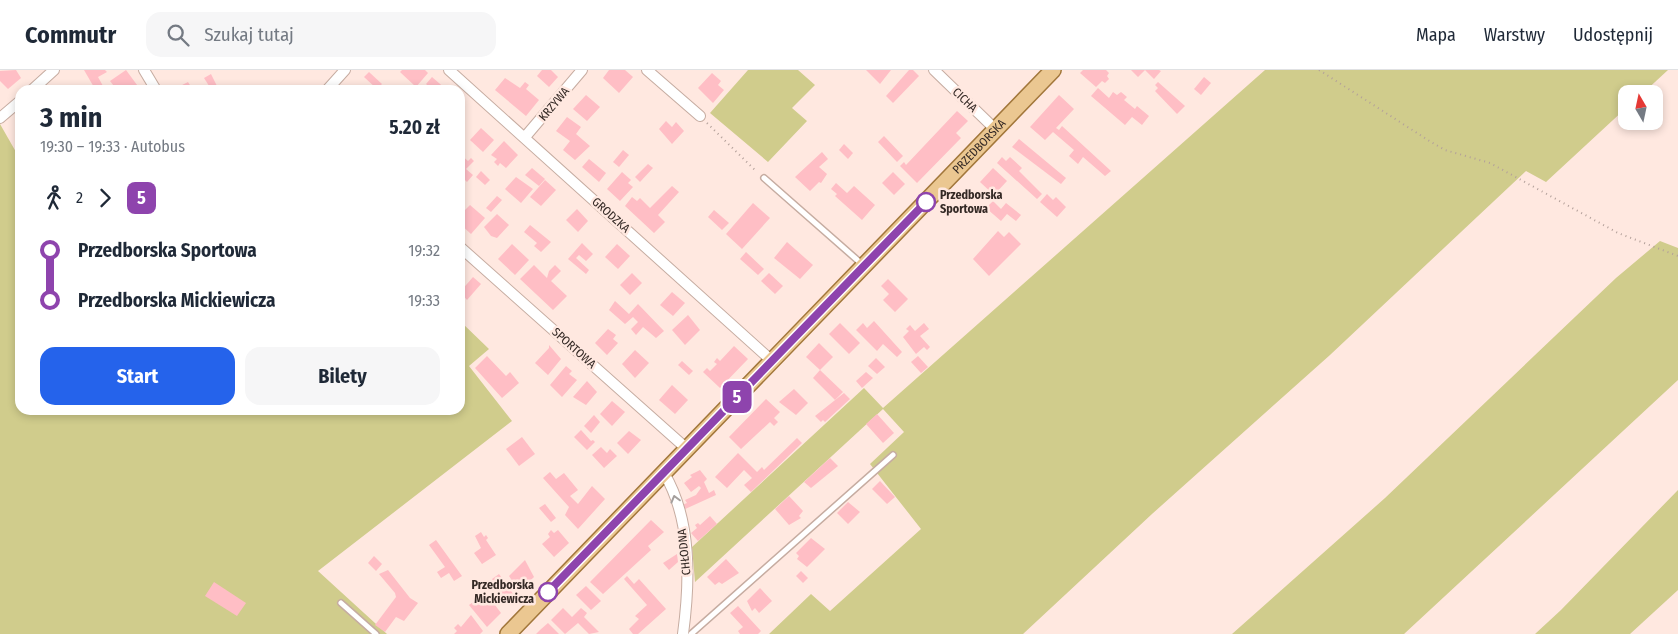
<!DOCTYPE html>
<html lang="pl">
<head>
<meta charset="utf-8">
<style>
	body { margin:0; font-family:"Fira Sans Condensed",sans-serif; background:#f6f6f7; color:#1f2937; height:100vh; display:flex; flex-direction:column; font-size:19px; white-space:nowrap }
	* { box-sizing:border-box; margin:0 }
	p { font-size:16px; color:#747a83 }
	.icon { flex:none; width:28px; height:28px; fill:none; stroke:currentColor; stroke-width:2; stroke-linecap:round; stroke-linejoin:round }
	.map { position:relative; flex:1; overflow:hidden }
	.panel { position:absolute; left:15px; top:15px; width:450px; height:330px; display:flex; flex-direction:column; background:#fff; border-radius:15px; box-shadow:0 2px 8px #0003 }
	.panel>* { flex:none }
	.badge { padding:0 10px; border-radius:8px; font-size:18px; line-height:32px }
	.needle { width:32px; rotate:351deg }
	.buttons { position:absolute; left:1618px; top:15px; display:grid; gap:10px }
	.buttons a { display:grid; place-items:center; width:45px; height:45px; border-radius:10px; background:#fff; box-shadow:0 2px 8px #0003; font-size:25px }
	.map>.badge { position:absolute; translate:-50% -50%; box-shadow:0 0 0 2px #fff }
	.legs { display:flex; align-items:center; gap:8px; height:55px; padding:0 25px; font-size:16px }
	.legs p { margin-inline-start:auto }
	.overview { display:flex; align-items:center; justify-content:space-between; height:85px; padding:0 25px }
	h1 { font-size:28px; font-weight:700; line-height:38px }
	.primary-button { display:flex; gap:10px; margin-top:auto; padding:10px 25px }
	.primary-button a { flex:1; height:58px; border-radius:15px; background:#2563eb; color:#fff; font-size:20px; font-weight:700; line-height:58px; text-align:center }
	.primary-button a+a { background:#f6f6f7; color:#1f2937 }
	ul { padding:0 25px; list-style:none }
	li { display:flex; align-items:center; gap:18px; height:50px; font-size:19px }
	li i { display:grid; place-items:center; width:8px; height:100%; margin:0 6px; background:currentColor }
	li i::after { content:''; width:12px; height:12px; margin:-6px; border:4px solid; border-radius:50%; background:#fff }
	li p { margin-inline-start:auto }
	li:first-child i { background:linear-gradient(#0000 50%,currentColor 0) }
	li:last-child i { background:linear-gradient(currentColor 50%,#0000 0) }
	header { display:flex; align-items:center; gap:30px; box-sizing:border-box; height:70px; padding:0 25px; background:#fff; border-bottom:1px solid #e0e1e3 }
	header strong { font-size:24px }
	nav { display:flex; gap:28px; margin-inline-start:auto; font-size:18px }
	.search { width:350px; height:45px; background:#f6f6f7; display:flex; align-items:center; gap:12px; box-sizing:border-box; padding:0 18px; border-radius:15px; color:#747a83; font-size:19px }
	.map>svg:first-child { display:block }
	.green { fill:#d0cc8c }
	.building { fill:#ffbec5 }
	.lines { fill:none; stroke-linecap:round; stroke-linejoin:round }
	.service-casing { stroke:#c6aca1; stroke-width:8 }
	.minor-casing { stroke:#c6aca1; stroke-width:12 }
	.primary-casing { stroke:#a2773b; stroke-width:18 }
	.path { stroke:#b3a09a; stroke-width:2; stroke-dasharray:1 4; stroke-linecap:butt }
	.service { stroke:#fff; stroke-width:5 }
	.minor { stroke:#fff; stroke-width:10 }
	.primary { stroke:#ebc791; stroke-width:15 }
	.oneway { stroke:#a49f9d }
	.line-1-casing { stroke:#fff; stroke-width:11 }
	.line-1 { stroke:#8e44ad; stroke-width:8 }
	.stop-1-dot { fill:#fff; stroke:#8e44ad; stroke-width:2.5 }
	.labels { text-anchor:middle; stroke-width:5; stroke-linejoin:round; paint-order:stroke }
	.street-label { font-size:12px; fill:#342925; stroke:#ffe8e0 }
	.stop-label { font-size:12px; font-weight:bold; fill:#342925; stroke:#ffe8e0; text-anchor:start }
</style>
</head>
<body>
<header>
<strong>Commutr</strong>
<div class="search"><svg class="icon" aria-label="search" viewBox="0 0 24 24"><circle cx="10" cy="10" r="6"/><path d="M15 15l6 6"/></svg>Szukaj tutaj</div>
<nav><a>Mapa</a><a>Warstwy</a><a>Udostępnij</a></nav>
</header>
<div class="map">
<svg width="1678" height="564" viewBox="0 0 1678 564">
	<rect width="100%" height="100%" fill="#ffe8e0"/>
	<g class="green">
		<path d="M748,0H798L815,15L792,38L807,51L768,92L710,43Z"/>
		<path d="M1265,0H1668L1642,24H1626V38L1546,112L1526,101L1330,285L1152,444L1023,564H769L811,524L830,541L921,459L870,394L904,362L883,339L695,512L692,477L864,318L883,338Z"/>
		<path d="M0,54L20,89V340H460V251L489,279L469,296L512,351L318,501L387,564H0Z"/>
		<path d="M1660,171L1678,178V310L1404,564H1232L1385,428L1616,208Z"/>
		<path d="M1678,420V520L1630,564H1535L1561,540Z"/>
	</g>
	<g class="building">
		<path d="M16,0L21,8L8,19L0,11V1Z"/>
		<path d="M84,0H105L107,2L98,7L103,16L95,19Z"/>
		<path d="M126,0L140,19L139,20H117L110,11Z"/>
		<path d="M402,0H425L428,3L416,17L400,2Z"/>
		<path d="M542,0H551L558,7L549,17L537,6Z"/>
		<path d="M609,0H625L633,7L619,23L603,8Z"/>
		<path d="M866,0H891L880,14Z"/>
		<path d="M909,0H913L919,6L893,33L886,26Z"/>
		<path d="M1083,0H1106L1109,3L1107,6L1109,9L1105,13L1102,11L1096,17L1080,3Z"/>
		<path d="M1131,0H1159L1161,1L1154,9L1145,0L1138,7Z"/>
		<path d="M369,2L382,14L377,19L364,7Z"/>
		<path d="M712,3L721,11L718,15L724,20L713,33L698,18Z"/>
		<path d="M211,4L217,16L211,19L204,8Z"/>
		<path d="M432,7L447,20H433L426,14Z"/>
		<path d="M1204,7L1211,13L1201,25L1194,19Z"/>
		<path d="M505,8L520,18L525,12L529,15L526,19L539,30L526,46L495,20Z"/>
		<path d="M188,12L193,20H173L184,14Z"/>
		<path d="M1158,12L1185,36L1177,44L1155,21L1158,18L1155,15Z"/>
		<path d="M1098,18L1109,28L1113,22L1117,25L1121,22L1127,27L1124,30L1135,39L1137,36L1149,46L1142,55L1132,47L1125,55L1091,26Z"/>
		<path d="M586,25L600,37L587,51L573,39Z"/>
		<path d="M1059,25L1074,39L1056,58L1059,60L1062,56L1111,101L1105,106L1083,87L1078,94L1069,86L1074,80L1053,62L1045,70L1030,57Z"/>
		<path d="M957,41L968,51L956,63L961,68L917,113L900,96L904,92L906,95Z"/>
		<path d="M567,47L581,57L576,64L590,76L575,90L563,80L570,71L556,61Z"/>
		<path d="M666,51L672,57L676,52L684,61L672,74L659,59Z"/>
		<path d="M481,58L494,70L483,82L470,70Z"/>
		<path d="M884,66L903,86L897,92L878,72Z"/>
		<path d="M1019,69L1066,108L1061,114L1012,77Z"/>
		<path d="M504,71L518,85L506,98L500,93L498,96L494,92L497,89L491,85Z"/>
		<path d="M844,74L853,83L848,89L839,80Z"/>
		<path d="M623,80L629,85L619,97L613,92Z"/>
		<path d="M822,82L828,89L819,97L827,104L821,113L819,112L810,121L795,107Z"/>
		<path d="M460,84L468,91L471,88L474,91L466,99L473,105L467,112L460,105Z"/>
		<path d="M1002,87L1006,91L1010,87L1022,98L1019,101L1042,124L1037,129L997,93Z"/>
		<path d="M589,89L606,103L599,112L582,97Z"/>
		<path d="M648,94L653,98L640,112L635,107Z"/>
		<path d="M532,98L545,109L539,116L525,105Z"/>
		<path d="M993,98L1007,111L994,125L980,112Z"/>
		<path d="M481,101L490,110L485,115L476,107Z"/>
		<path d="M622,102L631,110L628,113L633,117L620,131L607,119Z"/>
		<path d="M893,102L905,114L894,125L882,113Z"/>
		<path d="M516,107L533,119L521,133L505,119Z"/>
		<path d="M545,110L556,120L541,136L530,127Z"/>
		<path d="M836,113L847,123L854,116L875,135L862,150L835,126L837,124L831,119Z"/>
		<path d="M672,116L679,122L658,145L665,152L654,163L625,136L632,127L637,131L640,128L650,138Z"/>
		<path d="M1047,124L1053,130L1056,127L1066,137L1057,147L1040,132Z"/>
		<path d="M497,126L502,130L491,142L486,138Z"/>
		<path d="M993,131L1001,139L1006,133L1021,145L1016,151L1007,144L1001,151L986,138Z"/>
		<path d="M753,133L770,148L742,179L726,164Z"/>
		<path d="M470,135L485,148L471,164L460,154V145Z"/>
		<path d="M577,139L588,151L578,162L566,150Z"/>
		<path d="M714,140L729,153L722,160L708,147Z"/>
		<path d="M497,144L509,155L497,168L491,166L484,157Z"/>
		<path d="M530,155L551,172L541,182L534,176L537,173L524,162Z"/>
		<path d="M998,161L1004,167L1009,162L1021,174L989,206L973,189Z"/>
		<path d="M787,172L813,195L800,209L774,188Z"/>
		<path d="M582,173L593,184L586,191L579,185L576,188L589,200L586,204L568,189Z"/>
		<path d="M512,174L529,190L515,205L498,189Z"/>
		<path d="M617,174L630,186L618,199L605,187Z"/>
		<path d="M746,182L764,199L758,205L740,189Z"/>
		<path d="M534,195L547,208L549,201L555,195L561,201L551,211L567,226L553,240L520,209Z"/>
		<path d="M632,203L642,213L630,225L620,215Z"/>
		<path d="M769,203L783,216L775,224L761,211Z"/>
		<path d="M473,207L481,214L467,230L460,222Z"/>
		<path d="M888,209L908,229L895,242L883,230L889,224L881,216Z"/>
		<path d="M672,222L685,233L673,246L660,235Z"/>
		<path d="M615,231L629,244L638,234L664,261L656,268L643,257L636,265L631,259L638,252L633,247L625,254L609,240Z"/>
		<path d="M688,245L700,260L685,275L672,260Z"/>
		<path d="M874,251L902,282L897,287L883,274L877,281L856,260L863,253L867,258Z"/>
		<path d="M840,253L860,273L849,284L829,264Z"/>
		<path d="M924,253L929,259L920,266L930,277L927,280L924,277L916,284L903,267L909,261L906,259L910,255L915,261Z"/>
		<path d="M608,259L616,265L613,269L618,273L607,285L595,273Z"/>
		<path d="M819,273L833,287L820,300L806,287Z"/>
		<path d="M549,275L561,289L548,305L535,293L549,278Z"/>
		<path d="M734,276L748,289L720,318L703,302L707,298L710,301L717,294L714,292L717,288L720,291Z"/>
		<path d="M635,280L649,293L635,308L622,294Z"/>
		<path d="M487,286L506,306L510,302L519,313L502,328L475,298Z"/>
		<path d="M918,286L928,297L921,303L911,292Z"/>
		<path d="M876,288L885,297L877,304L868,296Z"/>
		<path d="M682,291L693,301L689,305L678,295Z"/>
		<path d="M566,296L572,301L569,304L577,310L562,327L550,315Z"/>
		<path d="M820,300L843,322L835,330L813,308Z"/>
		<path d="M866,302L873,308L862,318L856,311Z"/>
		<path d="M587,311L597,322L586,335L573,327Z"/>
		<path d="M672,315L688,330L675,344L659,330Z"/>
		<path d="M794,319L808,333L796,345L779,332Z"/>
		<path d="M844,323L850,329L825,352L823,350L821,352L815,346Z"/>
		<path d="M766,329L780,342L774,348L778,352L774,356L770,352L741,379L729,367Z"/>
		<path d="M612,331L625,342L612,356L600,344Z"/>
		<path d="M877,344L894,363L883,373L866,354Z"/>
		<path d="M594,345L600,352L591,363L584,356Z"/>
		<path d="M581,360L591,371L593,370L595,372L587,380L574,367Z"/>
		<path d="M629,361L641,370L628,384L617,373Z"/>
		<path d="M522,367L535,384L519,396L506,379Z"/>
		<path d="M797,368L802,373L751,422L744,415L752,408L744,400L727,418L715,407L738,383L757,402L762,397L764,400Z"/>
		<path d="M601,377L607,383L610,379L617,386L604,398L592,385Z"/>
		<path d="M830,388L838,396L811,418L804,412Z"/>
		<path d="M700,400L707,409L704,412L709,423L714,420L716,425L683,440L682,435L687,433L685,430L696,425L701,418L699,416L691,422L684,413L692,407L690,405Z"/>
		<path d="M550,402L556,409L564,403L578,420L570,426L578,434L592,416L605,429L578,459L565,445L569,437L543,408Z"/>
		<path d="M880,411L895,427L887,434L872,419Z"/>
		<path d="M789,426L803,441L799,446L801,448L789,455L775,439Z"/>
		<path d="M848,432L860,442L848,454L837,443Z"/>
		<path d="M545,434L556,448L551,452L539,438Z"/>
		<path d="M710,446L717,454L698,471L691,463L697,458L695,455L698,453L700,455Z"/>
		<path d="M651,450L664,462L648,476L651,480L603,524L590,512Z"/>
		<path d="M551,460L554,463L558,460L569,473L554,487L542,474L550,467L548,464Z"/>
		<path d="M481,462L484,467L486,465L488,468L486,470L496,485L482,494L474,483L481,478L475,466Z"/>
		<path d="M811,468L825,479L807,497L797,489L799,486L796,483Z"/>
		<path d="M436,470L462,506L454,511L449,503L441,508L437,502L445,497L429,475Z"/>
		<path d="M677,484L678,492L669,500L663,493Z"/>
		<path d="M374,486L382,494L376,501L368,493Z"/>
		<path d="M726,489L739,503L722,514L719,512L715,515L707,507Z"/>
		<path d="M525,490L534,507L519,521L509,506Z"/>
		<path d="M388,500L410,528L418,533L404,551L396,547L385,562L375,555L396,527L395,523L379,504Z"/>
		<path d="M801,501L808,508L803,513L796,506Z"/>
		<path d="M499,504L516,528L509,535L492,509Z"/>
		<path d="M627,506L634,514L639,509L666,539L638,564H633L629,559L639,549L635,546L647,535L624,509Z"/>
		<path d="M214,512L246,533L237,546L205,526Z"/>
		<path d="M586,516L601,531L591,540L576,525Z"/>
		<path d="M760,518L772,531L759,543L755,538L752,541L747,531Z"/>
		<path d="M486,523L501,543L487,557L469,535Z"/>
		<path d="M738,536L761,561L758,564H740L738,561L743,557L730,543Z"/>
		<path d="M563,538L572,547L581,538L587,543L584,547L599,562L589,564L578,553L565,564L551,550Z"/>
		<path d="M471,545L483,561L480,564H454L457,561L454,558L458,554L461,557Z"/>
		<path d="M548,553L559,564H536L540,560Z"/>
	</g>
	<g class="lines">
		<defs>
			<g id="service">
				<path d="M764,108L863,195"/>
				<path d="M341,533L376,564"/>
				<path d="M691,564L893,385"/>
			</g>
			<g id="minor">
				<path d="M144,0L156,20"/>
				<path d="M449,0L772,291"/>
				<path d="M647,0L700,46"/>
				<path d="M934,0L996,60"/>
				<path d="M32,20L54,0"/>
				<path d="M327,20L345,0"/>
				<path d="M0,48L20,31"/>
				<path d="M525,67L582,0"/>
				<path d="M460,177L687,379"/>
				<path d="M664,403C692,450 690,512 683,564"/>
			</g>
			<g id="primary">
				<path id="s1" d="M508,564L1053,0"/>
			</g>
		</defs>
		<use href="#service" class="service-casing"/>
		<use href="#minor" class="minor-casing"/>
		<use href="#primary" class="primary-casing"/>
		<g class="path">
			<path d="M1319,0L1431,72L1445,80L1490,93L1618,163L1678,186"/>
			<path d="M707,53L757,102"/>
		</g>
		<use href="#service" class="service"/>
		<use href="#minor" class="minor"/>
		<use href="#primary" class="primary"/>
	</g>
	<defs><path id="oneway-chevron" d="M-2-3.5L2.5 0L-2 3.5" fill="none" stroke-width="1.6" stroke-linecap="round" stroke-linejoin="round" transform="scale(1.25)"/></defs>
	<use class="oneway" href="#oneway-chevron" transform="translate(675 429) rotate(-105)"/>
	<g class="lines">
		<defs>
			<path id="line-1" d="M548,522L926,132"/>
		</defs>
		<use href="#line-1" class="line-1-casing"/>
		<use href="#line-1" class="line-1"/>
	</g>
	<g class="stop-1-dot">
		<circle cx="926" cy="132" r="9"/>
		<circle cx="548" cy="522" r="9"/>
	</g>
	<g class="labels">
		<g class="street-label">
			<text transform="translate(965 30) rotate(44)" y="4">CICHA</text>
			<text transform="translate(554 34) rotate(-50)" y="4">KRZYWA</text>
			<text dy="4" stroke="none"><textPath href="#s1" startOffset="678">PRZEDBORSKA</textPath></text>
			<text transform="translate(611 145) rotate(42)" y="4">GRODZKA</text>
			<text transform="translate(574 278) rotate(42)" y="4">SPORTOWA</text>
			<text transform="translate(684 482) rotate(-96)" y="4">CHŁODNA</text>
		</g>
		<g class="stop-label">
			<text x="940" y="129">Przedborska<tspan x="940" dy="14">Sportowa</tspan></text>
			<text x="534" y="519" text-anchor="end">Przedborska<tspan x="534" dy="14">Mickiewicza</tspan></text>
		</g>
	</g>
</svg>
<div class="buttons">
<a><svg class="needle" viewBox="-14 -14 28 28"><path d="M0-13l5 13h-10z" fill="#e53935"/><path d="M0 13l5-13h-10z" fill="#747a83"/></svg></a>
</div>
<b class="badge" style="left:737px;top:327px;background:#8e44ad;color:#fff">5</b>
<section class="panel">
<div class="overview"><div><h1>3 min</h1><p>19:30 – 19:33 · Autobus</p></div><b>5.20 zł</b></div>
<div class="legs"><svg class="icon" aria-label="walk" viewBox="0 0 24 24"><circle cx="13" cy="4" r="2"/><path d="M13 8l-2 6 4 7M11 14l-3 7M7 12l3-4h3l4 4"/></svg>2<svg class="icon" aria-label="forward" viewBox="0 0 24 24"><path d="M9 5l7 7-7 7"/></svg><b class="badge" style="background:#8e44ad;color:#fff">5</b></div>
<ul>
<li><i style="color:#8e44ad"></i><b>Przedborska Sportowa</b><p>19:32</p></li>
<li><i style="color:#8e44ad"></i><b>Przedborska Mickiewicza</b><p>19:33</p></li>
</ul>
<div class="primary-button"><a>Start</a><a>Bilety</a></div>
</section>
</div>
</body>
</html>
